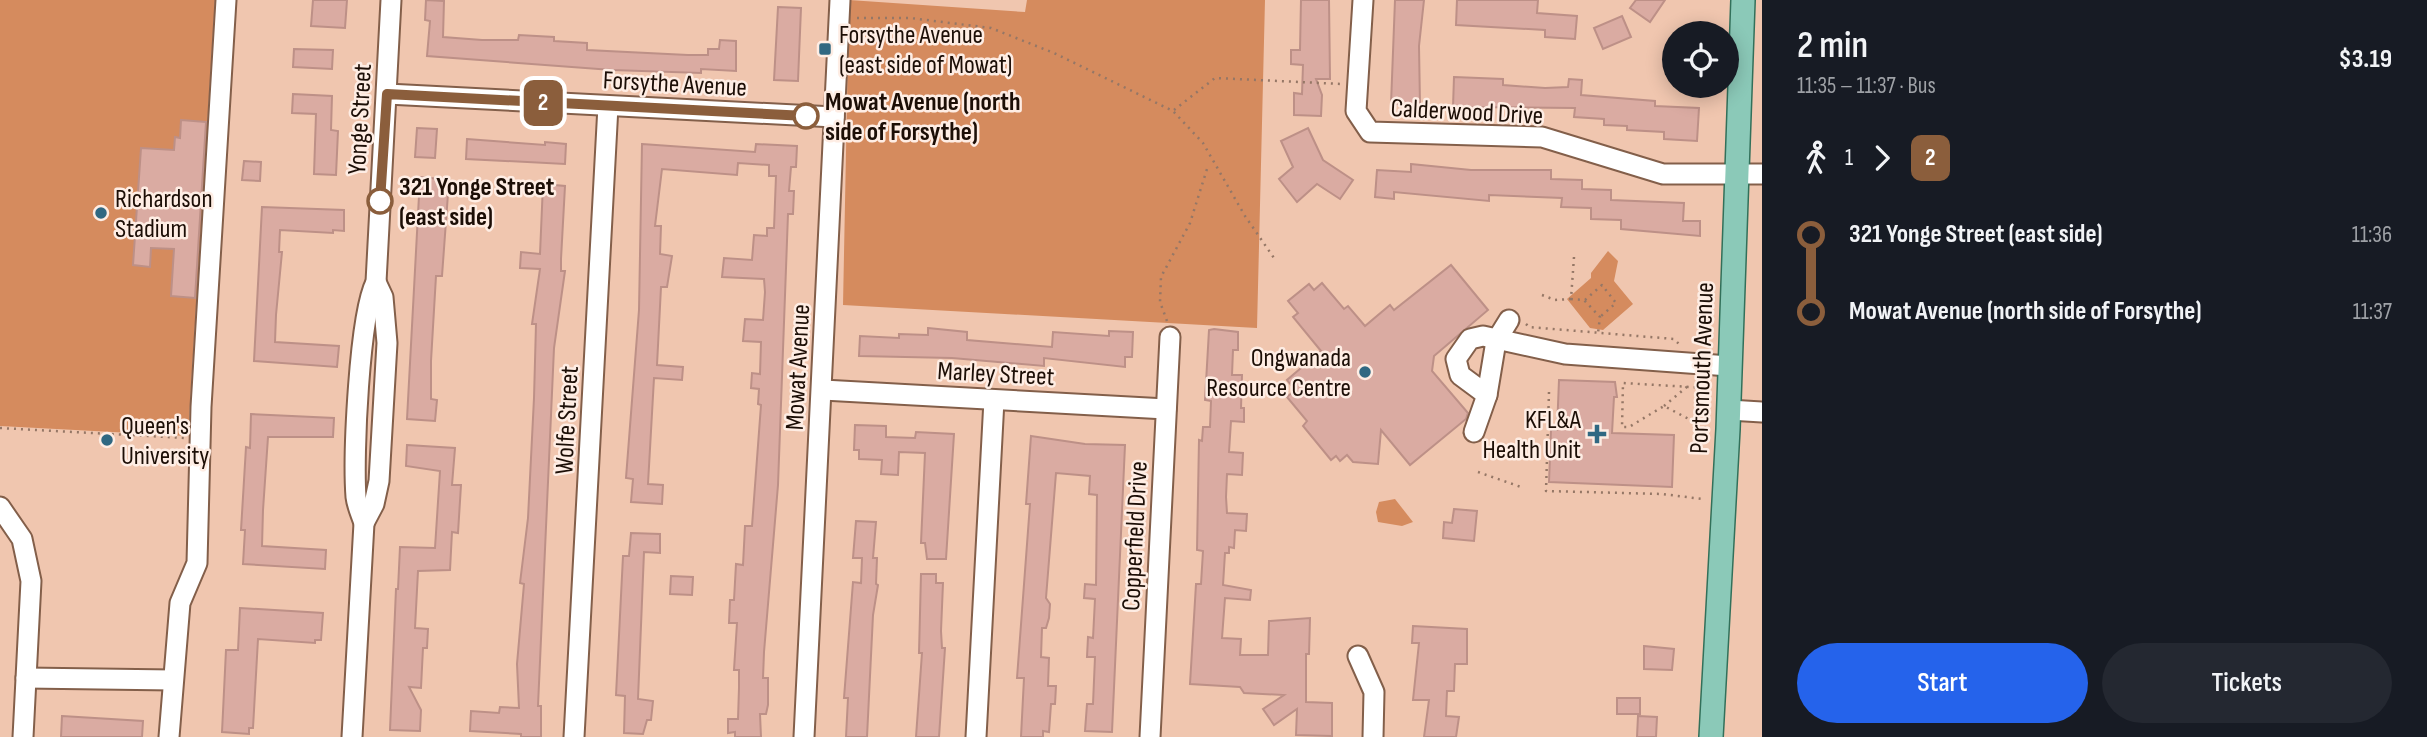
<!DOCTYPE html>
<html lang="en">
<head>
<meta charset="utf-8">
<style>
	body { margin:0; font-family:"Sofia Sans Condensed",sans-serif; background:#242831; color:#f1f3f6; height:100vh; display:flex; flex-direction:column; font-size:26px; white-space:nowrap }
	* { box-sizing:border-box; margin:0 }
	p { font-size:23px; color:#9ea1a6 }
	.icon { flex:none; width:38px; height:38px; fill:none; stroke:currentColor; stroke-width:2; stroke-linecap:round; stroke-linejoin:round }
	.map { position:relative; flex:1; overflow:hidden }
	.panel { display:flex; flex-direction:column; background:#171b24; width:665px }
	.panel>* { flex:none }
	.badge { padding:0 14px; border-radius:10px; font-size:24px; line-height:46px }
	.controls { position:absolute; left:1662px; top:21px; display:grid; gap:14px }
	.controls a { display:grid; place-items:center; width:77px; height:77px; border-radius:50%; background:#171b24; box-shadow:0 4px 18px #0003; font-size:35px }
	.map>.badge { position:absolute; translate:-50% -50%; box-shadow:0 0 0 4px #fff }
	.legs { display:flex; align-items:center; gap:10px; height:77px; padding:0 35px; font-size:23px }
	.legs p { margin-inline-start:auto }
	.summary { display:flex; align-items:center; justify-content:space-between; height:119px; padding:0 35px }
	h1 { font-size:38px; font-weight:600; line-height:52px }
	.button { display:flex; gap:14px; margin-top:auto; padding:14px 35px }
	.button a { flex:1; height:80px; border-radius:42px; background:#2563eb; color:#fff; font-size:28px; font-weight:600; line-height:80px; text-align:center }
	.button a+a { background:#242831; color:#f1f3f6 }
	ul { padding:0 35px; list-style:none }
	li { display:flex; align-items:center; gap:24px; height:77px; font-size:26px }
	li i { display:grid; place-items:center; width:10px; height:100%; margin:0 9px; background:currentColor }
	li i::after { content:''; width:18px; height:18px; margin:-9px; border:5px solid; border-radius:50%; background:#171b24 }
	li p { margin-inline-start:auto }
	li:first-child i { background:linear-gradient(#0000 50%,currentColor 0) }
	li:last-child i { background:linear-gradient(currentColor 50%,#0000 0) }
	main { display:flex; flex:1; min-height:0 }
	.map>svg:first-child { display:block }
	.green { fill:#d58b5e }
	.building { fill:#daaba2; stroke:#bd9087; stroke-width:2 }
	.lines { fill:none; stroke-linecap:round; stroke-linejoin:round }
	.minor-casing { stroke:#835f4a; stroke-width:23 }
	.major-casing { stroke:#32705a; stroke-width:26 }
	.path { stroke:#957766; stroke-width:2.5; stroke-dasharray:2 5; stroke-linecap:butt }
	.minor { stroke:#fff; stroke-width:19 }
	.major { stroke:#8bc9b8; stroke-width:23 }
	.line-1-casing { stroke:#fff; stroke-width:16 }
	.line-1 { stroke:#8b5e3c; stroke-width:10 }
	.poi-dot { fill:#306882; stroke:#feede4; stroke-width:2.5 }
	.stop-1-dot { fill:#fff; stroke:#8b5e3c; stroke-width:3.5 }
	.labels { text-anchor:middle; stroke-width:5; stroke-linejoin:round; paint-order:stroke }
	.poi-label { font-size:26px; fill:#1c0e06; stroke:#feede4; text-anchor:start }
	.street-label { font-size:26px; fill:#1c0e06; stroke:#feede4 }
	.stop-label { font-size:26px; font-weight:bold; fill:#1c0e06; stroke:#feede4; text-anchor:start }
</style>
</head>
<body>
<main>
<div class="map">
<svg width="1762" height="737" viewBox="0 0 1762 737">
	<rect width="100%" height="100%" fill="#f0c6af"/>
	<g class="green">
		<path d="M0,0H215L188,436L0,426Z"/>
		<path d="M849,0L1025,12L1027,0H1265L1257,328L843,305Z"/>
		<path d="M1608,251L1618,261L1614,281L1633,304L1603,330L1590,328L1567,299L1591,278V273Z"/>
		<path d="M1395,499L1413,522L1402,526L1378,522L1376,512L1379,502Z"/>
	</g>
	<g class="building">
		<path d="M313,0H347L345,28L311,26Z"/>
		<path d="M426,0L444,1L443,37L482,40H518L519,35L554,37V41L587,43V50L688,55H708V49H719L720,40L736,41V71L701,69V73L612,70L427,56L430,21L425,20Z"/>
		<path d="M1301,0H1329L1330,79H1316L1322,95L1321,116L1294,115V93L1302,94L1303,65L1291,64V50H1300Z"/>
		<path d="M1395,0H1424L1419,46L1420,105L1391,104Z"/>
		<path d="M1457,0H1538L1537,13L1577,16L1575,39L1545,37V30L1456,25Z"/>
		<path d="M1636,0H1665L1650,22L1630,8Z"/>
		<path d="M778,7L801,8L798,81L774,80Z"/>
		<path d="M1622,16L1631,37L1603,49L1594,28Z"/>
		<path d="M294,49L333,50L332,69L293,67Z"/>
		<path d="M1454,77L1503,79V85L1545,88L1568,87L1569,79L1582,80L1581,95L1655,101V106L1699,108L1697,141L1664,139V132L1627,130V126L1604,125V119L1574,117L1575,108L1453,107Z"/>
		<path d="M293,94L332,96L331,130L338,131L336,175L314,174L316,114L292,113Z"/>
		<path d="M181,120L206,122L195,298L171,296L174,249L151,248L150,267L133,265L141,148L174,150L175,137L180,138Z"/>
		<path d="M417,128L437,129L435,158L415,157Z"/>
		<path d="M1308,128L1323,160L1353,180L1340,199L1317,184L1297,202L1279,179L1293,167L1281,141Z"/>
		<path d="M467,139L545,145V142L566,144L565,164L466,159Z"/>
		<path d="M642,144L755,152L756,144L797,146L796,167H791L789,191H794L793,214H788L778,485L764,652L763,678H768V705L766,714H760L761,737H735V732L728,733V719H738L739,688V670H734L737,623H729L730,600H734L736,564L743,565L745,526H752L761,405L758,404L759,389L751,388L752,373L760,374L761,342L743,341L745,319L763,320L765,292L764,279L722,277L724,258L752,260L754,235L767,236V228H774L776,176H769V165L738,163L737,175L662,169L655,226H661L660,254L672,256L667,287H661L657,365L683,367L682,380L654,378L648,484L663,485L662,504L631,502L633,479L626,478L639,310Z"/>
		<path d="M244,161L261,162L260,181L242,180Z"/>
		<path d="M1411,164L1471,170H1551V179L1582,180V189L1611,190V200L1684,203L1683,221H1700V236L1621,229V220L1591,219V208L1561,207L1562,198L1489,195V201L1394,192V199L1375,197L1377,170L1411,172Z"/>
		<path d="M420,177L449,180L442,276H436L431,361V399L437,400L435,421L407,419Z"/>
		<path d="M543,184L565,186L561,259V271H565L554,348L538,706H541V737H521V734L470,731L471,711L499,713L500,707L519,708L517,664L524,584L520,583L528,518L534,398L536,324H532L540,269L520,268L521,252L540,254Z"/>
		<path d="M262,207L344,210V231L333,230V233L280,230L279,252H282L276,315L275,342L339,346L337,367L254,361Z"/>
		<path d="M1451,265L1488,310L1434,356L1432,371L1468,413L1466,419L1410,465L1381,430L1378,464L1353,462L1347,455L1340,461L1336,456L1331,460L1303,426L1307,421L1287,397L1295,390L1287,380L1321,351L1293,317L1298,313L1288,301L1309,284L1314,290L1322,283L1344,309L1348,306L1365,326L1390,305L1394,310Z"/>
		<path d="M928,328L967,332V340L1052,347L1053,332L1109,336V331L1133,332L1132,357H1125V367L1044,358V366L952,358L859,356L860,336L899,338V334L928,335Z"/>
		<path d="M1214,329L1238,332V350H1233L1232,375H1242L1241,408H1244V422L1231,421L1229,452L1243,453L1242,475L1227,474L1226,497L1227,513L1247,514L1246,531L1235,530L1234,548L1229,547V553H1225L1223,585L1251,590L1250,600L1225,598L1222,638L1241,639L1240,655H1268L1269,621L1310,618L1309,654H1306V702L1332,703V736L1296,735L1297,709L1274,725L1263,709L1284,695L1244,693L1240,687L1190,684L1196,584H1201L1203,551L1197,550L1199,440L1202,441L1203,427H1210L1211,401L1205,400L1209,330Z"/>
		<path d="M1559,380L1615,382L1617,397H1614L1612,433L1674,435L1672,487L1549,482L1551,430H1557Z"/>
		<path d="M251,414L334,418L333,437H268L263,510L262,546L326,550L325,569L243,564L245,530H241L246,447L250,448Z"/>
		<path d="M855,425L886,426V437L915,438L916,432L954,434L946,559H927L925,543H921L925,453L899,452L898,475L881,474L882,460L859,459V450H854Z"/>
		<path d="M1031,436L1085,444L1125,445L1112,732L1085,731L1087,704H1093L1095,657H1087L1088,637L1093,638L1095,599L1084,598L1085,584L1096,585L1097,495L1089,494L1090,476L1056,473L1046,598L1050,604L1049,618L1046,628H1042L1041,657L1049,658L1048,686H1056L1055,704H1051L1049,732L1043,731V737H1021L1024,678H1017L1030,504H1026Z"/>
		<path d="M407,445L455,448L452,485H461L458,533L452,532L450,570L418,571L415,628L428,629L427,648H423L421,688L409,687L421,710L420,731L390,730L396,589H398L400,547L435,548L440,471L406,466Z"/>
		<path d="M1454,509L1477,511L1474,541L1443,538L1444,522L1452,523Z"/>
		<path d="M856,521L876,522L873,558H877L876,584L878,585L873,615L867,737H846L848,698H844L853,582L861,583L862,558H853Z"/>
		<path d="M631,533L660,534V553L644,552L638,699L653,701L651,720H647L643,734L624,733L625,696L616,695L623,556H629Z"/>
		<path d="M921,574H936V583H943L941,631L942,648H945L939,737H916L922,653H919Z"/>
		<path d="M671,576L693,577L692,595L670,594Z"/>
		<path d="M240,608L323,613L321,640H315V643L258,639L253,728H249V734L222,732L226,650H238Z"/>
		<path d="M1413,626L1467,629V664H1455L1454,691H1447L1446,716L1459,717L1456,737H1424L1429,700H1413L1419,643H1412Z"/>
		<path d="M1644,646L1674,649L1672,670L1644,669Z"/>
		<rect x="1617" y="698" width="23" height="16"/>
		<path d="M62,716L143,721L142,737H61Z"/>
		<path d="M1638,716L1657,717L1656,737H1637Z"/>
	</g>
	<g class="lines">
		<defs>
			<g id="minor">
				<path d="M1363,0L1356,111L1370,132L1542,137L1663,174H1762"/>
				<path d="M387,94L834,117"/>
				<path d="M823,390L1166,409"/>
				<path d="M1487,395L1460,375L1456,359L1470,339L1483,336L1565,354L1729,366"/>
				<path d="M1729,410L1762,412"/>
				<path d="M1474,432L1487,395L1496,341L1509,320"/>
				<path d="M0,507L22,539L31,581L23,737"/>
				<path d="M364,523L374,504L379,481L387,343L383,297L376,282"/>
				<path d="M1358,656L1374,692L1373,737"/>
				<path d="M26,678L173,680"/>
				<path d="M169,737L180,603L197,563L201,407L226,0"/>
				<path d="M352,737L364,523C361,514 357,506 356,497C353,456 359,315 376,282L391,0"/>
				<path d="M574,737L608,106"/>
				<path d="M804,737L840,0"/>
				<path d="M976,737L994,400"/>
				<path d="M1150,737L1170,337"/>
			</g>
			<path id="major" d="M1711,737L1728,429L1743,0"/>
		</defs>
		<use href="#minor" class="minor-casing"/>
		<use href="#major" class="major-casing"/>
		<g class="path">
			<path d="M857,18H910L991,28L1054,53L1173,111L1203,143L1245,216L1274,258"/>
			<path d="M1174,110L1215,78L1341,84"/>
			<path d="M1574,257L1571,299L1584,300L1600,317L1598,333"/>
			<path d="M1542,295L1555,300L1571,299"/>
			<path d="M1585,300L1602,285L1616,303L1600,317"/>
			<path d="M1167,321L1160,302L1161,277L1190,223L1207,169"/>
			<path d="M1526,324L1529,327L1674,339L1680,345"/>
			<path d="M1549,392L1546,491L1662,494L1702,499"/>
			<path d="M1664,406L1688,386"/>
			<path d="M0,428L184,438"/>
			<path d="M1706,428L1664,406L1629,427H1622L1623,383L1707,388"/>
			<path d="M1478,472L1521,487"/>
		</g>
		<use href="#minor" class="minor"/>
		<use href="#major" class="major"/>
	</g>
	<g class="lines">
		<defs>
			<path id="line-1" d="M380,201L387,94L806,116"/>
		</defs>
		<use href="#line-1" class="line-1-casing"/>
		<use href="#line-1" class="line-1"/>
	</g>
	<g class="poi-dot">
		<rect x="818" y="42" width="14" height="14" rx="3.5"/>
		<circle cx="101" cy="213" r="7"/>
		<circle cx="1365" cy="372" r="7"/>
		<path d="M1593.5 423.5h7v7h7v7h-7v7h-7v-7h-7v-7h7z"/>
		<circle cx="107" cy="440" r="7"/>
	</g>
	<g class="stop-1-dot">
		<circle cx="806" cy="116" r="12"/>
		<circle cx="380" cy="201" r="12"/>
	</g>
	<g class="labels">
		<g class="poi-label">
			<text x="839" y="43">Forsythe Avenue<tspan x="839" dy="30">(east side of Mowat)</tspan></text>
			<text x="115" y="207">Richardson<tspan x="115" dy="30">Stadium</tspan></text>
			<text x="1351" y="366" text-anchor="end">Ongwanada<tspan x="1351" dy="30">Resource Centre</tspan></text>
			<text x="1581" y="428" text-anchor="end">KFL&amp;A<tspan x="1581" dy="30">Health Unit</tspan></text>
			<text x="121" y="434">Queen's<tspan x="121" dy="30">University</tspan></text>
		</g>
		<g class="street-label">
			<text transform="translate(675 83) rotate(3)" y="9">Forsythe Avenue</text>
			<text transform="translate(1467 111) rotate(3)" y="9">Calderwood Drive</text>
			<text transform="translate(359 119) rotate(-87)" y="9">Yonge Street</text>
			<text transform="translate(797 367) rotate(-87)" y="9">Mowat Avenue</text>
			<text transform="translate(1701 368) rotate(-88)" y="9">Portsmouth Avenue</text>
			<text transform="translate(996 373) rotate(3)" y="9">Marley Street</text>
			<text transform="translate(566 420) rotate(-87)" y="9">Wolfe Street</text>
			<text transform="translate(1134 536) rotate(-87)" y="9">Copperfield Drive</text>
		</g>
		<g class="stop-label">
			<text x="825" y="110">Mowat Avenue (north<tspan x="825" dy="30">side of Forsythe)</tspan></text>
			<text x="399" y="195">321 Yonge Street<tspan x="399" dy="30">(east side)</tspan></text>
		</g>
	</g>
</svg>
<div class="controls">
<a><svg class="icon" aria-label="locate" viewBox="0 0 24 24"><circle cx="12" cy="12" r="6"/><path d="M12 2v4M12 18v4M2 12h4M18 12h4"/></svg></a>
</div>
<b class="badge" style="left:543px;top:103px;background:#8b5e3c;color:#fff">2</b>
</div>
<section class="panel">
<div class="summary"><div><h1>2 min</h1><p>11:35 – 11:37 · Bus</p></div><b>$3.19</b></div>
<div class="legs"><svg class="icon" aria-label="walk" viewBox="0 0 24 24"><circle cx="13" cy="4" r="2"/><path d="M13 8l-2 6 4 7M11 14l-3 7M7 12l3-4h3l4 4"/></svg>1<svg class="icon" aria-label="forward" viewBox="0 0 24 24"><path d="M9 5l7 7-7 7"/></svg><b class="badge" style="background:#8b5e3c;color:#fff">2</b></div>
<ul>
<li><i style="color:#8b5e3c"></i><b>321 Yonge Street (east side)</b><p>11:36</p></li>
<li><i style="color:#8b5e3c"></i><b>Mowat Avenue (north side of Forsythe)</b><p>11:37</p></li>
</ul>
<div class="button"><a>Start</a><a>Tickets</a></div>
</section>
</main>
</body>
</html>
